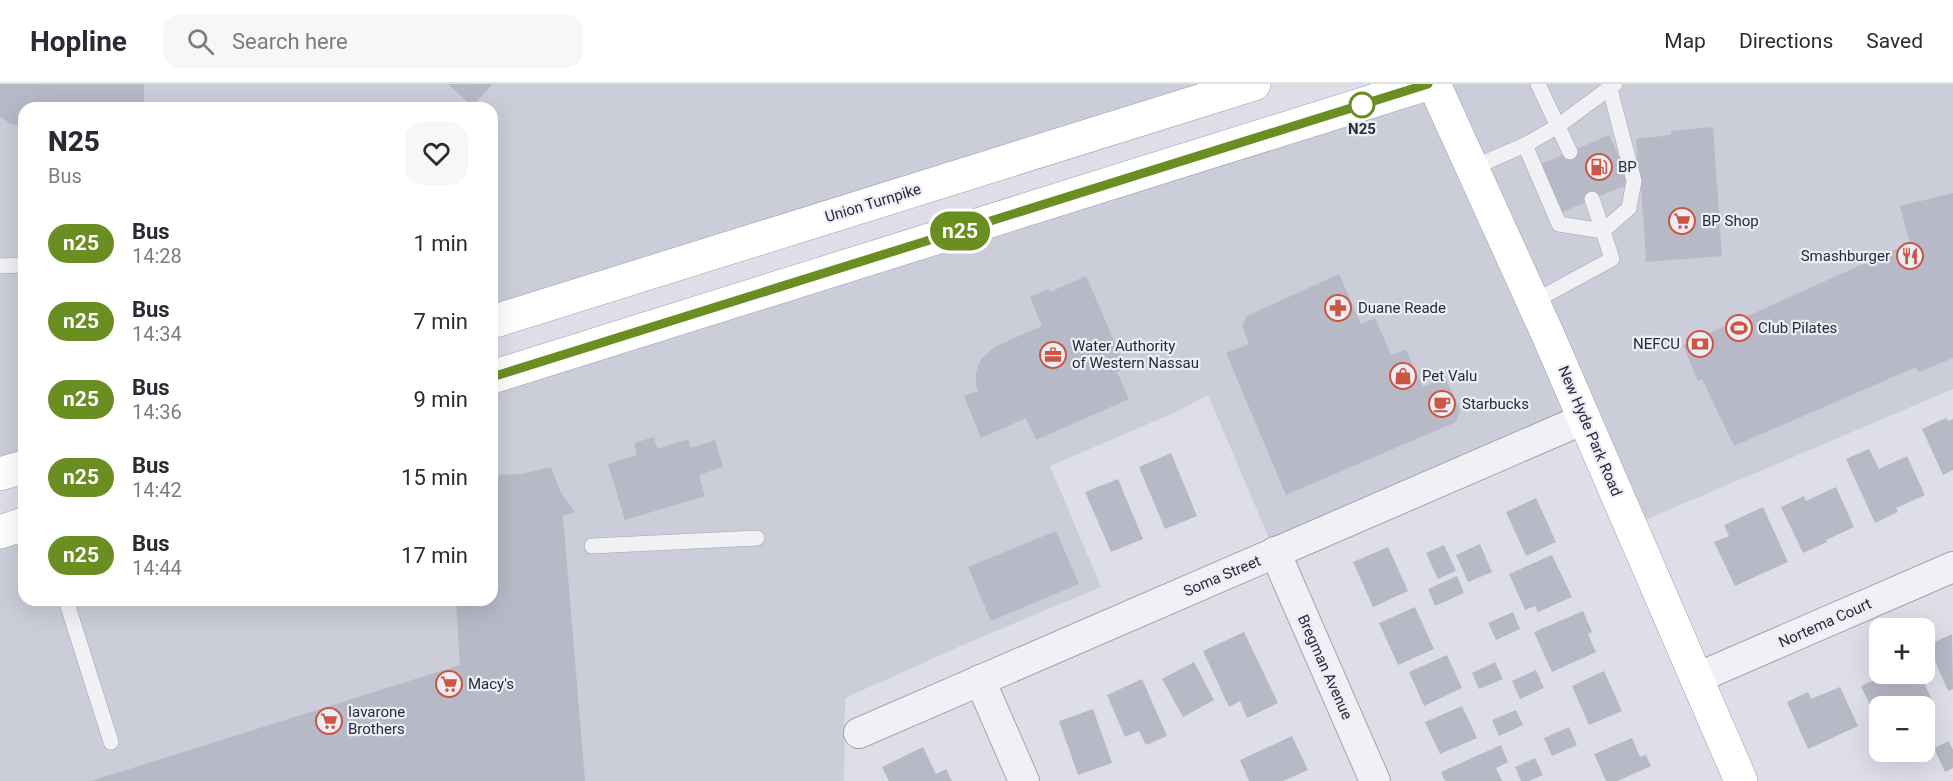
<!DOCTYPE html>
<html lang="en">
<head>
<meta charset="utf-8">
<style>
	body { margin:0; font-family:Roboto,sans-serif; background:#f7f7f7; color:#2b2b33; height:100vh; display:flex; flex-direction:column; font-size:22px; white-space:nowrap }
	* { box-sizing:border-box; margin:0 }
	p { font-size:20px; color:#7c7c81 }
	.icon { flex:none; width:33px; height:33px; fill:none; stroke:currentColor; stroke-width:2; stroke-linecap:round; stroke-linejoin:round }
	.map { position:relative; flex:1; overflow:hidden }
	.sheet { position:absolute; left:18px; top:18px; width:480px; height:504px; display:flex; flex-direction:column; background:#fff; border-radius:18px; box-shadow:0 6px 24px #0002 }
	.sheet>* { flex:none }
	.badge { padding:0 12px; border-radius:20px; font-size:21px; line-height:39px }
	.buttons { position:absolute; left:1869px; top:534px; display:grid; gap:12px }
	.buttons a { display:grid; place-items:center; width:66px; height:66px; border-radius:12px; background:#fff; box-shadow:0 6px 24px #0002; font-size:30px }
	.map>.badge { position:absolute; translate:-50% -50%; box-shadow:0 0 0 3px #fff }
	.round { display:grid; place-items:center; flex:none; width:63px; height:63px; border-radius:18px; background:#f7f7f7 }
	.headline { display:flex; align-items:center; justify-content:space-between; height:102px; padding:0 30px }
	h1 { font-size:28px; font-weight:800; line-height:45px }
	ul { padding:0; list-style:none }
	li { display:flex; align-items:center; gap:18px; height:78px; padding:0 30px }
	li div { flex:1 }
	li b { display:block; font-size:22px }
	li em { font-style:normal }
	li .badge { min-width:66px; font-weight:700; text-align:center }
	header { display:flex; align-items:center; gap:36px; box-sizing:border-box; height:84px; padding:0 30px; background:#fff; border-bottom:2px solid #e1e1e2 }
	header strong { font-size:28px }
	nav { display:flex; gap:33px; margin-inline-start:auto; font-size:21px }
	.search { width:420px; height:54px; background:#f7f7f7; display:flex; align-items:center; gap:15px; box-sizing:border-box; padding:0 21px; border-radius:18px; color:#7c7c81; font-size:22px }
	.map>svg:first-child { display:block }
	.built { fill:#cbcdd9 }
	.building { fill:#b8b9c7 }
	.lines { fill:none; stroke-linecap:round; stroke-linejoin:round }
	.service-casing { stroke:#a3a4b1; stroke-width:16 }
	.minor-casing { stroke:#a3a4b1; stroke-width:32 }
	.primary-casing { stroke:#9d9fb2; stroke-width:34 }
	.service { stroke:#f0f0f5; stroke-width:15 }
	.minor { stroke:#f0f0f5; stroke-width:30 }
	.primary { stroke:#fff; stroke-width:33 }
	.line-casing { stroke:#fff; stroke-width:14 }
	.line { stroke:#6b8e23; stroke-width:9 }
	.stop-dot { fill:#fff; stroke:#6b8e23; stroke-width:3 }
	.labels { text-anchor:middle; stroke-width:4.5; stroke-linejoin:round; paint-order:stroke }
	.stop-label { font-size:15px; font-weight:bold; fill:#27293d; stroke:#edeef5 }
	.poi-label { font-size:15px; fill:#27293d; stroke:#edeef5; text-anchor:start }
	.street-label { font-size:15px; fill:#27293d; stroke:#edeef5 }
</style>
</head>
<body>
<header>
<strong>Hopline</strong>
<div class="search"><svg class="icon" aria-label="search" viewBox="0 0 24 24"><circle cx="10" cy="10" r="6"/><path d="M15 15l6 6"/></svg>Search here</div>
<nav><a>Map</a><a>Directions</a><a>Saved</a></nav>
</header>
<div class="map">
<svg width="1953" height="697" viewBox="0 0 1953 697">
	<rect width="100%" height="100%" fill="#dddee7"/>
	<g class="built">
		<path d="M0,0H1255L492,238V24H24V383L0,390Z"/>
		<path d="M1427,0H1953V305L1631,442L1584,335L1275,468L1208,311L1176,328L1050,382L1101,503L972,557L845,614L844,697H0V448L24,440V516H492V293Z"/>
	</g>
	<g class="building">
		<path d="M0,0H144V24H24V44L11,40L0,33Z"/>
		<path d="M448,0H493L472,22Z"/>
		<path d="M1713,43L1722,172L1646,178L1641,101H1639L1636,55L1671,51V47Z"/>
		<path d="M1609,51L1631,99L1560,129L1539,81Z"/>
		<path d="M1953,109V274L1919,288L1916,283L1734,362L1702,295L1698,297L1683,261L1910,159L1900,122Z"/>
		<path d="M1339,190L1361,240L1375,234L1391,271L1406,266L1423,303L1445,293L1460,326L1456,338L1286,411L1226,269L1249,260L1242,242L1247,232Z"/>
		<path d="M1086,192L1126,284L1117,288L1129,315L1036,356L1026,334L981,354L964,312L978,307L976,301V288L981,275L996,262L1042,242L1030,213L1049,205L1050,208Z"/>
		<path d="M1946,334L1948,337L1953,335V386L1943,391L1922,345Z"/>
		<path d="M654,353L657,365L688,355L691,364L715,356L723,383L699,391L705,412L625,436L608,380L637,371L634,359Z"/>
		<path d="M1869,365L1879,385L1907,372L1925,411L1896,424L1898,428L1875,439L1846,375Z"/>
		<path d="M1171,369L1197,432L1165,445L1139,383Z"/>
		<path d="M551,383L561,409L575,428L563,432L585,697H91L460,581L456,516H492V396L500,391L521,390Z"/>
		<path d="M1118,395L1143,455L1111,468L1085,408Z"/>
		<path d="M1836,403L1854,443L1826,456L1827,458L1803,469L1781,423L1804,412L1806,417Z"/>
		<path d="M1536,414L1556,458L1526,472L1506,428Z"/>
		<path d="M1763,423L1788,478L1735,502L1714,458L1729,452L1724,441Z"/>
		<path d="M1056,447L1079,500L991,537L968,483Z"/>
		<path d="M1480,460L1492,488L1468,498L1456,471Z"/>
		<path d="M1444,461L1456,487L1438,495L1426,469Z"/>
		<path d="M1388,463L1408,507L1373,523L1353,478Z"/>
		<path d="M1552,471L1572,513L1538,528L1535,522L1525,526L1509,490Z"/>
		<path d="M1457,492L1464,509L1435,522L1428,505Z"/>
		<path d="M1415,523L1434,565L1398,581L1379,539Z"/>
		<path d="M1583,527L1592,548L1588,550L1596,568L1552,588L1534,548Z"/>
		<path d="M1513,528L1520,545L1496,556L1488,539Z"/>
		<path d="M1244,548L1278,619L1247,634L1240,617L1229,623L1203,567Z"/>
		<path d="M1952,550L1953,605L1948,607L1928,561Z"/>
		<path d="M1447,571L1462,604L1424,622L1409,588Z"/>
		<path d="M1194,578L1214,616L1183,633L1162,595Z"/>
		<path d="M1495,578L1503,595L1479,605L1472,589Z"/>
		<path d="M1536,586L1544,604L1520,615L1512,597Z"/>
		<path d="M1604,587L1622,627L1589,641L1572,602Z"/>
		<path d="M1888,590H1920L1933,618L1923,622H1880V642L1861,602Z"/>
		<path d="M1142,595L1167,652L1146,661L1139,647L1125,653L1107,611Z"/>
		<path d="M1840,603L1858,642L1808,665L1787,618L1808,608L1811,615Z"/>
		<path d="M1462,622L1477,654L1440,670L1425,638Z"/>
		<path d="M1093,625L1112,679L1078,691L1059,637Z"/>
		<path d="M1516,626L1523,641L1499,652L1492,636Z"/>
		<path d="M1569,643L1577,661L1552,672L1544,654Z"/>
		<path d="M1292,652L1308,686L1283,697H1249L1240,676Z"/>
		<path d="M1632,654L1640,673L1646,671L1651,682L1618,697H1606L1594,670Z"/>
		<path d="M1949,657L1953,666V684L1945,688L1934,664Z"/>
		<path d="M1501,661L1508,678L1496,684L1502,697H1445L1441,688Z"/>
		<path d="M923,663L936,690L946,685L952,697H889L882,683Z"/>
		<path d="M1535,674L1543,691L1529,697H1521L1515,683Z"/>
	</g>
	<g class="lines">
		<defs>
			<g id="service">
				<path d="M1538,0L1570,68"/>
				<path d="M1525,61L1559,140L1603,147L1592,115"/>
				<path d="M1472,84L1525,61L1558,42L1615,0"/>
				<path d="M0,182L24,181"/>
				<path d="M1533,218L1612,175L1603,147L1629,124L1634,97L1610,5"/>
				<path d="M592,462L757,454"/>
				<path d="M66,516L111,658"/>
			</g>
			<g id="minor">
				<path d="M1275,468L1375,697"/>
				<path d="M1697,594L1953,483"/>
				<path d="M980,596L1024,697"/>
				<path d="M859,649L1584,335"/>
			</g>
			<g id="primary">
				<path d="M1434,0L1548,251L1741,697"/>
				<path d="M492,238L1254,0"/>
				<path d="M492,293L1427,0"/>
				<path d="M0,390L24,383"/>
				<path d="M0,448L24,440"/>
			</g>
		</defs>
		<use href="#service" class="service-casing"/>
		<use href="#minor" class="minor-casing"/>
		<use href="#primary" class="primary-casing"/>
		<use href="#service" class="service"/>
		<use href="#minor" class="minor"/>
		<use href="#primary" class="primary"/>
	</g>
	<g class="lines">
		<defs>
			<path id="line" d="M492,293L1428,0"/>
		</defs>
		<use href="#line" class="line-casing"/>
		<use href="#line" class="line"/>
	</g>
	<defs>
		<symbol id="fuel-ring" viewBox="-11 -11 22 22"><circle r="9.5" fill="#edeef5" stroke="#cb5643" stroke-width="1.5"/><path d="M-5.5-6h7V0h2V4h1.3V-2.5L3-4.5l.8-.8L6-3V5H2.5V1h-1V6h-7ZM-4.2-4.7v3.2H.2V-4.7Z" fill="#cb5643"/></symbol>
		<symbol id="supermarket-ring" viewBox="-11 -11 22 22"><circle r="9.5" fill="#edeef5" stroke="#cb5643" stroke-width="1.5"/><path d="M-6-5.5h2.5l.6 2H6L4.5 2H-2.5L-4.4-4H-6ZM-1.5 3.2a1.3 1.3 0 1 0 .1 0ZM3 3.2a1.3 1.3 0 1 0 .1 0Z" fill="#cb5643"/></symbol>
		<symbol id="restaurant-ring" viewBox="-11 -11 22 22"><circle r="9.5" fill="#edeef5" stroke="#cb5643" stroke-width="1.5"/><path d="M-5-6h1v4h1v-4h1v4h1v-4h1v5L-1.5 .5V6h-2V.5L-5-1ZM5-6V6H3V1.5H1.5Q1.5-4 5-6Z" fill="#cb5643"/></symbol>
		<symbol id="pharmacy-ring" viewBox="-11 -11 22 22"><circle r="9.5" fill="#edeef5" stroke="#cb5643" stroke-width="1.5"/><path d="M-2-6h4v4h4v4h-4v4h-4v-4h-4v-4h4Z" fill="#cb5643"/></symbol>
		<symbol id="stadium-ring" viewBox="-11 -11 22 22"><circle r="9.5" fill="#edeef5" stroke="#cb5643" stroke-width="1.5"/><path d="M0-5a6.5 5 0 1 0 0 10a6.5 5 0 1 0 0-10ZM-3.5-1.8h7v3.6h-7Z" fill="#cb5643"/></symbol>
		<symbol id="bank-ring" viewBox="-11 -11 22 22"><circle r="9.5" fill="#edeef5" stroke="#cb5643" stroke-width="1.5"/><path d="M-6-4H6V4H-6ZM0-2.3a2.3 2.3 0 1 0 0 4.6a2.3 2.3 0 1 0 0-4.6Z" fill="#cb5643"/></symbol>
		<symbol id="office-ring" viewBox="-11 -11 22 22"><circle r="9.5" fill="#edeef5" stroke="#cb5643" stroke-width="1.5"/><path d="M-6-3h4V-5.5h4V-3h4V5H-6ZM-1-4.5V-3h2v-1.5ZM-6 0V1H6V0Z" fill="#cb5643"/></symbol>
		<symbol id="shop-ring" viewBox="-11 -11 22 22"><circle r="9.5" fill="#edeef5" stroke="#cb5643" stroke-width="1.5"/><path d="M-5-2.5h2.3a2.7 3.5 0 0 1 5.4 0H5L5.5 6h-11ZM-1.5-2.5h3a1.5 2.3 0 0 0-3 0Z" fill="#cb5643"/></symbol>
		<symbol id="cafe-ring" viewBox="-11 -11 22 22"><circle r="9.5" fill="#edeef5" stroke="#cb5643" stroke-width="1.5"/><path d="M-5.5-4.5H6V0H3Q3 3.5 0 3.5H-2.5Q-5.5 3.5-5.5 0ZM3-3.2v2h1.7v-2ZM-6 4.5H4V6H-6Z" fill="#cb5643"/></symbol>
	</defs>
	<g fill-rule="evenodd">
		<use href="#fuel-ring" x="1584" y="68" width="30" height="30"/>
		<use href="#supermarket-ring" x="1667" y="122" width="30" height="30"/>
		<use href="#restaurant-ring" x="1895" y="157" width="30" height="30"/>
		<use href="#pharmacy-ring" x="1323" y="209" width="30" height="30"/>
		<use href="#stadium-ring" x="1724" y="229" width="30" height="30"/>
		<use href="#bank-ring" x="1685" y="245" width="30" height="30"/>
		<use href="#office-ring" x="1038" y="256" width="30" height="30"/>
		<use href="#shop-ring" x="1388" y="277" width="30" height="30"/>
		<use href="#cafe-ring" x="1427" y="305" width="30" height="30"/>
		<use href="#supermarket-ring" x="434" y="585" width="30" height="30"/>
		<use href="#supermarket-ring" x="314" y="622" width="30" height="30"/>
	</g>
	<circle class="stop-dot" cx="1362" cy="21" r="12"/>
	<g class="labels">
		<g class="stop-label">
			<text x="1362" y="50">N25</text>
		</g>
		<g class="poi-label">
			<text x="1618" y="88">BP</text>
			<text x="1702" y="142">BP Shop</text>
			<text x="1890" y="177" text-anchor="end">Smashburger</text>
			<text x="1358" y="229">Duane Reade</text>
			<text x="1758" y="249">Club Pilates</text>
			<text x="1680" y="265" text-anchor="end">NEFCU</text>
			<text x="1072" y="267">Water Authority<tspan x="1072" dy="17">of Western Nassau</tspan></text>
			<text x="1422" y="297">Pet Valu</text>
			<text x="1462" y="325">Starbucks</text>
			<text x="468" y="605">Macy's</text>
			<text x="348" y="633">Iavarone<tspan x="348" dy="17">Brothers</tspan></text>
		</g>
		<g class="street-label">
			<text transform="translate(873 119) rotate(-17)" y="5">Union Turnpike</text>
			<text transform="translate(1590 347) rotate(67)" y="5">New Hyde Park Road</text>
			<text transform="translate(1222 492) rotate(-23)" y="5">Soma Street</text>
			<text transform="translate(1825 539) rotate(-24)" y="5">Nortema Court</text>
			<text transform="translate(1325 583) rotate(66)" y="5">Bregman Avenue</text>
		</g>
	</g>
</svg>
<div class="buttons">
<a>+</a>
<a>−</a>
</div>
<b class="badge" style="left:960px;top:147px;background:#6b8e23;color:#fff">n25</b>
<section class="sheet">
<div class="headline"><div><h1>N25</h1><p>Bus</p></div><a class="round"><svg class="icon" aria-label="heart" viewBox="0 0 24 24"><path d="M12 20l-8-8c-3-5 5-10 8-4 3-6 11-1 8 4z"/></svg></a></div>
<ul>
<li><span class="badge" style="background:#6b8e23;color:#fff">n25</span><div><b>Bus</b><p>14:28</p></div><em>1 min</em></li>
<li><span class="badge" style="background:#6b8e23;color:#fff">n25</span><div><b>Bus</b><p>14:34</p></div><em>7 min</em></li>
<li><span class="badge" style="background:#6b8e23;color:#fff">n25</span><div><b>Bus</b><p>14:36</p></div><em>9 min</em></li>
<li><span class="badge" style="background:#6b8e23;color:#fff">n25</span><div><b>Bus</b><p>14:42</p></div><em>15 min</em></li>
<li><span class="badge" style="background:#6b8e23;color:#fff">n25</span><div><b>Bus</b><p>14:44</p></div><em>17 min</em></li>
</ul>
</section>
</div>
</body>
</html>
